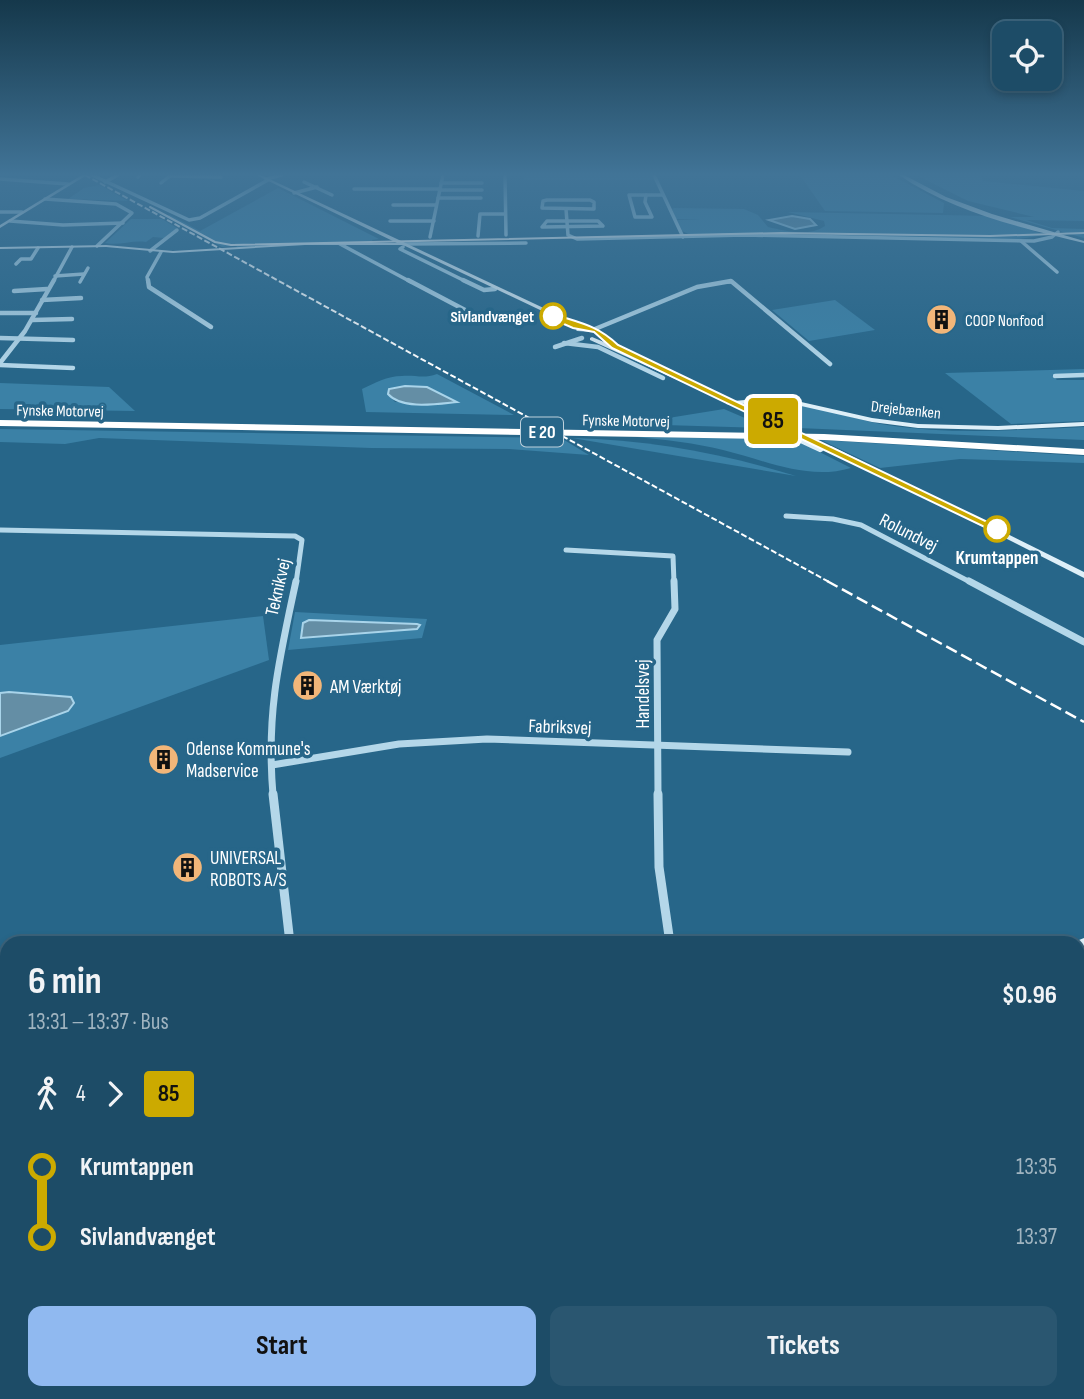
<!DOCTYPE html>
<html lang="en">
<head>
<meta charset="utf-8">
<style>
	body { margin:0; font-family:"Sofia Sans Condensed",sans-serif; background:#2a5670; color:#f1f3f6; height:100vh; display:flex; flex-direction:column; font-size:26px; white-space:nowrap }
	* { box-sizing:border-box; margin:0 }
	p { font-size:23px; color:#a0b4c0 }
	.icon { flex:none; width:38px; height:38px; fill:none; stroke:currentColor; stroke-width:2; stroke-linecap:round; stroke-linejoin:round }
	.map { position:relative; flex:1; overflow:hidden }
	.drawer { position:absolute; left:0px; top:936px; width:1085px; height:464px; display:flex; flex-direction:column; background:#1d4c67; border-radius:21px 21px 0 0; box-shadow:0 4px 10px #0003,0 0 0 2px #3b637b }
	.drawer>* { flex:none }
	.badge { padding:0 14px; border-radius:5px; font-size:24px; line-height:46px }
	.controls { position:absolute; left:992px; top:21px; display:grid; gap:14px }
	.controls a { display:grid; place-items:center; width:70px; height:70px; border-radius:14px; background:#1d4c67; box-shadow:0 4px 10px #0003,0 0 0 2px #3b637b; font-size:35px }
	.map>.badge { position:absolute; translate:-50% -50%; box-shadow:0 0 0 4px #fff }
	.legs { display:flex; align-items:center; gap:10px; height:77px; padding:0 28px; font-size:23px }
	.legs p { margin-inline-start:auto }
	.headline { display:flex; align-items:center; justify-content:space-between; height:119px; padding:0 28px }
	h1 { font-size:38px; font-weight:700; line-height:52px }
	.button { display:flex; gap:14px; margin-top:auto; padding:14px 28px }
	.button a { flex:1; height:80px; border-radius:14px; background:#90b9f0; color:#111; font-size:28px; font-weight:700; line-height:80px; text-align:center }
	.button a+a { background:#2a5670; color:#f1f3f6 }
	ul { padding:0 28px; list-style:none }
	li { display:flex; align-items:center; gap:24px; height:70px; font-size:26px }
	li i { display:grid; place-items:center; width:10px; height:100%; margin:0 9px; background:currentColor }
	li i::after { content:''; width:18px; height:18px; margin:-9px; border:5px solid; border-radius:50%; background:#1d4c67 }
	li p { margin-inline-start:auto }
	li:first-child i { background:linear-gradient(#0000 50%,currentColor 0) }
	li:last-child i { background:linear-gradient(currentColor 50%,#0000 0) }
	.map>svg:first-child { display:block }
	.green { fill:#3b81a6; fill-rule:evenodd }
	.water { fill:#648ea5; stroke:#a9d4ea; stroke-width:2 }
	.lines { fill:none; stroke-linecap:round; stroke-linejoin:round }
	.street-far4 { stroke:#b4d7e9; stroke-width:3.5 }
	.street-far3 { stroke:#b4d7e9; stroke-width:4.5 }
	.street-far2 { stroke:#b4d7e9; stroke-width:5 }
	.street-far1 { stroke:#b4d7e9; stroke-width:7 }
	.street { stroke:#b4d7e9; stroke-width:9 }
	.secondary { fill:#deeff8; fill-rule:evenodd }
	.highway { fill:#fff; fill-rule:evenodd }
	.tram { stroke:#fff; stroke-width:2 }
	.rail-far1 { stroke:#fff; stroke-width:2; stroke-dasharray:6 2.5; stroke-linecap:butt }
	.rail { stroke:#fff; stroke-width:2.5; stroke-dasharray:12 5; stroke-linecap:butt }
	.secondary-bridge { stroke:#deeff8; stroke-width:8 }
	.line-1 { fill:#ca0; stroke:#fff; stroke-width:2 }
	.stop-1-dot { fill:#fff; stroke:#ca0; stroke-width:3.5 }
	.labels { text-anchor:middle; stroke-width:7; stroke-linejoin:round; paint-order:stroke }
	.far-stop-label { font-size:16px; font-weight:bold; fill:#fff; stroke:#276689; text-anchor:end }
	.far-poi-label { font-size:16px; fill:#fff; stroke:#276689; text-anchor:start }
	.far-street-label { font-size:16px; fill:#fff; stroke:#276689 }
	.shield { fill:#276689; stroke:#bed1dc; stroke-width:2 }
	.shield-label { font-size:18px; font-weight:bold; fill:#fff }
	.street-label { font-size:19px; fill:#fff; stroke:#276689 }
	.stop-label { font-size:19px; font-weight:bold; fill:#fff; stroke:#276689 }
	.poi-label { font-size:19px; fill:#fff; stroke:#276689; text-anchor:start }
</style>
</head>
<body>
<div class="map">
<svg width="1084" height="1399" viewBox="0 0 1084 1399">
	<rect width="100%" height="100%" fill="#276689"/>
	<g class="green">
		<path d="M524,175H651L653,180H524Z"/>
		<path d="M800,175H891L944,203L943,213L825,211Z"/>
		<path d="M916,175H981L983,181L1084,191V221L1026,220L1052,228L1084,229V238L1010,217H1034L968,201Z"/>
		<path d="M100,185L128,201L68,199L84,188Z"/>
		<path d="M278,188L379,239L372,240L374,243L237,247L234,243L233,246L222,247L165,216L170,215L200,231Z"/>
		<path d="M674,208L744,209L758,215L768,227C786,231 809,237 825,226L824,221L788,212L991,216L1045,235L1013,240L782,234L693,236L682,231L677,220L700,219H676L672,209Z"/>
		<path d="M131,219H162L177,228L164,238L153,237L146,242C131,240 120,246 105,243Z"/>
		<path d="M835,300L875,330L809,341L772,310Z"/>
		<path d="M1084,369V374L1052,375L1057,380H1084V421L1011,424L945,373Z"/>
		<path d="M437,374L514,415L366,412L362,389C375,383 387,376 402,376C416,375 424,379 437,374ZM405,386H417L456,402H395L388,394L389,389Z"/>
		<path d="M0,383L109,387L135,411L0,409Z"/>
		<path d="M767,402C808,399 847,419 887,425C951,435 1019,430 1084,427V440L798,428L755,409L758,404Z"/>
		<path d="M724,409L768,428L631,424Z"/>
		<path d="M0,429L561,438L589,455L509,449L371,448L99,438L65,444L0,442Z"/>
		<path d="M637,437L794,439L851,468C807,481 765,460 723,450C695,443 666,440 637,437Z"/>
		<path d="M572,438C650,440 721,453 796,476Z"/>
		<path d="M821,440L1084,456V463L960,459L880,468Z"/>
		<path d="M295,612L427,619L422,638L288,650Z"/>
		<path d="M263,616L269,660L0,758V645Z"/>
		<path d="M1084,966V1284L1078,1283V968Z"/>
	</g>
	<g class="water">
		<path d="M792,216L810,219L816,225L795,229L769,220Z"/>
		<path d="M405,386L427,387L457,402C437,404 402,410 388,394L389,389Z"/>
		<path d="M309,620L417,624L420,625L417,629L301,638L303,623Z"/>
		<path d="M9,692L71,697L74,703L68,711L0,736V693Z"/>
	</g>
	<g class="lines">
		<g class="street-far4">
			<path d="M92,175L189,220L200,218L268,180"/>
			<path d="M505,175L506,235"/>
			<path d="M654,175L683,237"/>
			<path d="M170,176L221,177"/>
			<path d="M138,177L140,175"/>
			<path d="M0,179L68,184"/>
			<path d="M266,179L282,175"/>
			<path d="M105,182L118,175"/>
			<path d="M304,182L332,195"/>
			<path d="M161,183L171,175"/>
			<path d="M441,183H482"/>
			<path d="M354,189H440"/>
			<path d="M439,190H482"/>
			<path d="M294,193L317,187"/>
			<path d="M629,195H646L645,202L652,217H635Z"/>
			<path d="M646,195H663"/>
			<path d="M438,198H481"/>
			<path d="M45,199L116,204L132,213L97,246"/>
			<path d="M547,200H590L594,202V209L542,208L543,201Z"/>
			<path d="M393,205H436"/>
			<path d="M566,209L568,235L577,239L745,235L1034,241L1052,237L1058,232"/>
			<path d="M0,212H22"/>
			<path d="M10,221L63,225L123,223"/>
			<path d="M390,221H434"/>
			<path d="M547,221H598L603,226L542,227Z"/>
			<path d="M478,236L480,214H505"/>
			<path d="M430,237L443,175"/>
			<path d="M1021,241L1057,272"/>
			<path d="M340,244L411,282"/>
			<path d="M404,244L526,243"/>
			<path d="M403,247L400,249L467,282"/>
			<path d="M150,251L177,230"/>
			<path d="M16,264L21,259H31L38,248"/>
			<path d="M55,276L84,274"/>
			<path d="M53,282L72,247"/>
			<path d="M80,282L88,268"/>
			<path d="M148,282L147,277L161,252"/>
			<path d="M728,282H732"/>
		</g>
		<g class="street-far3">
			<path d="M148,280L149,287L211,327"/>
			<path d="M408,280L465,310"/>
			<path d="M463,280L484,290L495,289"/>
			<path d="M14,291L47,289"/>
			<path d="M42,300L81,298"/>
			<path d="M0,313H36"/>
			<path d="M32,320L72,319"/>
			<path d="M595,329L697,287L731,281L830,364"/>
			<path d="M0,338L73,340"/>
			<path d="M564,343L598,347L663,378"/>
			<path d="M555,347L582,338"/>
			<path d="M0,363L25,331L54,280"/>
			<path d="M0,365L73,368"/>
			<path d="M1055,376L1084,375"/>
		</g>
		<g class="street-far2">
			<path d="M786,516L833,519L861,525L972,583"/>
			<path d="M0,530L295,536L302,540L296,583"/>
			<path d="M566,550L673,556L674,583"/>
		</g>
		<g class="street-far1">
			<path d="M969,581L1084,642"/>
			<path d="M272,765L399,744L487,739L848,752"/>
			<path d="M273,795C266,713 279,660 296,581"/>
			<path d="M658,795L657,640L675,609L674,581"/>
		</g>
		<g class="street">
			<path d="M273,794L290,943"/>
			<path d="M658,794L659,867L670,943"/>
		</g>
		<g class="secondary">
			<path d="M82,175H87L0,228V225Z"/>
			<path d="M256,175H261L586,328L598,329L610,342L611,343L609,345L734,401L779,397L872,418L918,424L998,426L1084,422V426L998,430L918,428L872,422L779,401L741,404L774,420L769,421L732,405L726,404V402L590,340V338L592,337L604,342L594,332L577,331L576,330L578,328L403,245H305L173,253L106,247L0,249V247L106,245L173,251L305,243H397Z"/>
			<path d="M899,175H904L946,197L992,214L1084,241V243C1022,228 953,212 899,175Z"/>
			<path d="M831,446L1084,572V578L829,449V447Z"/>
			<path d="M1084,938V950L1078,952V943H1073L1074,942Z"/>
			<path d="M7,1109V1123L0,1124V1110Z"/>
		</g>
		<path class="highway" d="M0,420L824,434L1084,449V455L824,440L0,426Z"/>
		<path class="tram" d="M150,207L215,242L231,245L781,233L990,236L1084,233"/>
		<path class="rail-far1" d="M85,175L831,583"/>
		<path class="rail" d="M827,581L1084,722"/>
		<path class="secondary-bridge" d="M760,420L820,448"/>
	</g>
	<linearGradient id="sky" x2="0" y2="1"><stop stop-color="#15384b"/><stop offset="0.47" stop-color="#417497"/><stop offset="1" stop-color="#417497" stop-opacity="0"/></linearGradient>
	<rect width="1084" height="371" fill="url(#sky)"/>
	<path class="line-1" d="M553,314C580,323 597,325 618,345L1002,529L993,531L612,348L594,332L573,328L550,318Z"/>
	<defs>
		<symbol id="building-disc" viewBox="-11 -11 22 22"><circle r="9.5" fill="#f2b679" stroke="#276689"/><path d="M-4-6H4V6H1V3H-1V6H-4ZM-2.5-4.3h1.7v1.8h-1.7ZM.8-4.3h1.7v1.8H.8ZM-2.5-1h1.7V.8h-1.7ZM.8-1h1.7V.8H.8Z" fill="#111"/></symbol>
	</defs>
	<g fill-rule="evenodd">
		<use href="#building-disc" x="924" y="302" width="35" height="35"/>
		<use href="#building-disc" x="290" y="668" width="35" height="35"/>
		<use href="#building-disc" x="146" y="742" width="35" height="35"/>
		<use href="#building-disc" x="170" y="850" width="35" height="35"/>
	</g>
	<g class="stop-1-dot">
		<circle cx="553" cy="316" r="12"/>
		<circle cx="997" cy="529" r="12"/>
	</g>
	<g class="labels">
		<g class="far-stop-label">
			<text x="534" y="322">Sivlandvænget</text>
		</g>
		<g class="far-poi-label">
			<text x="965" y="326">COOP Nonfood</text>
		</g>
		<g class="far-street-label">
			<text transform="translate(906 409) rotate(6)" y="6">Drejebænken</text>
			<text transform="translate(60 410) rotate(1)" y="6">Fynske Motorvej</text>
			<text transform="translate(626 420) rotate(1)" y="6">Fynske Motorvej</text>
		</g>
		<rect class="shield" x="521" y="417.5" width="42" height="29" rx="5"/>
		<g class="shield-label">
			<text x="542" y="438">E 20</text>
		</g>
		<g class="street-label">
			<text transform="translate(909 532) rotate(27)" y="7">Rolundvej</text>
			<text transform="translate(277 587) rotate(-77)" y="7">Teknikvej</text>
			<text transform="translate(642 694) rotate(-90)" y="7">Handelsvej</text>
			<text transform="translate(560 726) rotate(2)" y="7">Fabriksvej</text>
		</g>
		<g class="stop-label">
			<text x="997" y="564">Krumtappen</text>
		</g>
		<g class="poi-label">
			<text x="330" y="693">AM Værktøj</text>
			<text x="186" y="755">Odense Kommune's<tspan x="186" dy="22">Madservice</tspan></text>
			<text x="210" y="864">UNIVERSAL<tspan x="210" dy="22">ROBOTS A/S</tspan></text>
		</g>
	</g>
</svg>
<div class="controls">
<a><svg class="icon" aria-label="locate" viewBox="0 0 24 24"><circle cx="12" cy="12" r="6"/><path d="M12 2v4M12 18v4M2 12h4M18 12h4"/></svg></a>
</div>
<b class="badge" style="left:773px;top:421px;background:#ca0;color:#111">85</b>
<section class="drawer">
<div class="headline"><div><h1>6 min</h1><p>13:31 – 13:37 · Bus</p></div><b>$0.96</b></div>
<div class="legs"><svg class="icon" aria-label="walk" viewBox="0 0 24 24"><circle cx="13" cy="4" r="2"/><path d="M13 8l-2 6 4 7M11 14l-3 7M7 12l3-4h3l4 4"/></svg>4<svg class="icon" aria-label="forward" viewBox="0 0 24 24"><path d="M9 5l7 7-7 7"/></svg><b class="badge" style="background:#ca0;color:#111">85</b></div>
<ul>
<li><i style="color:#ca0"></i><b>Krumtappen</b><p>13:35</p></li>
<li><i style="color:#ca0"></i><b>Sivlandvænget</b><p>13:37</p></li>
</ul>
<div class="button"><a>Start</a><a>Tickets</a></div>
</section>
</div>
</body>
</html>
